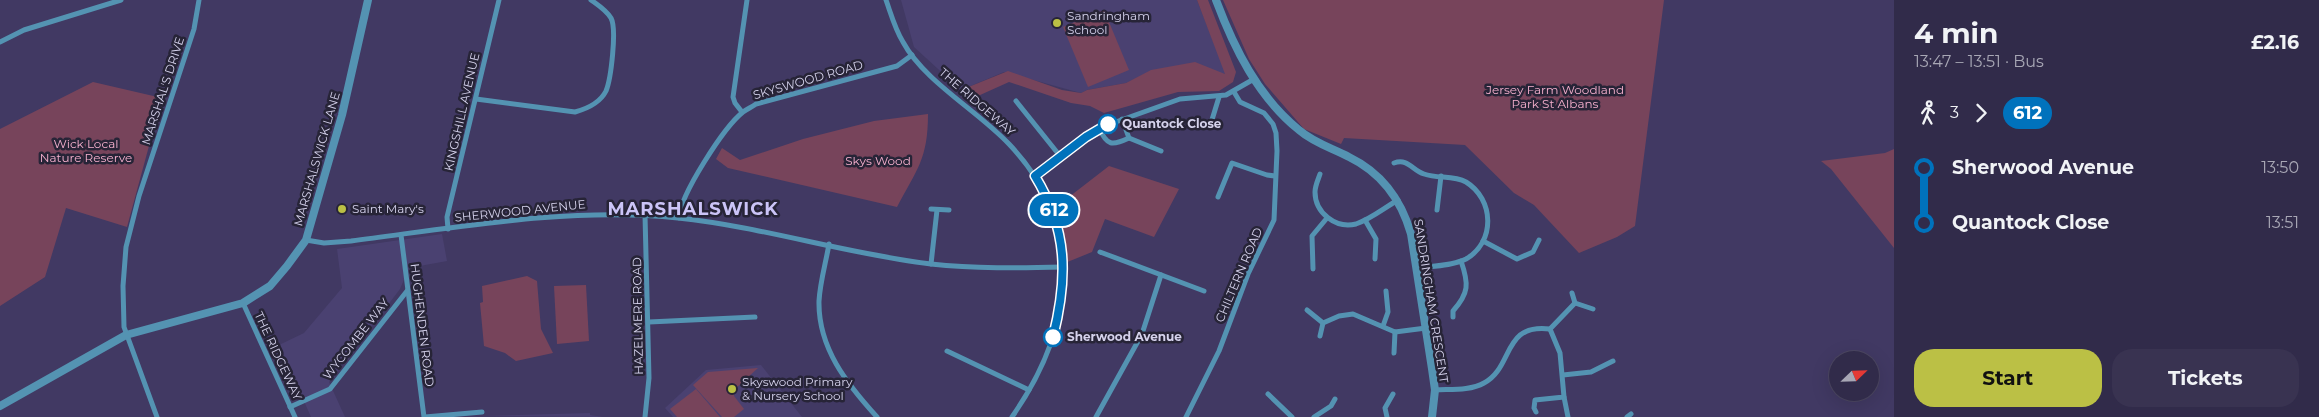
<!DOCTYPE html>
<html lang="en">
<head>
<meta charset="utf-8">
<style>
	body { margin:0; font-family:Montserrat,sans-serif; background:#393351; color:#f1f3f6; height:100vh; display:flex; flex-direction:column; font-size:19px; white-space:nowrap }
	* { box-sizing:border-box; margin:0 }
	p { font-size:16px; color:#a8a7b5 }
	.icon { flex:none; width:28px; height:28px; fill:none; stroke:currentColor; stroke-width:2; stroke-linecap:round; stroke-linejoin:round }
	.map { position:relative; flex:1; overflow:hidden }
	.panel { display:flex; flex-direction:column; background:#312b4a; width:425px }
	.panel>* { flex:none }
	.badge { padding:0 10px; border-radius:16px; font-size:18px; line-height:32px }
	.needle { width:32px; rotate:67deg }
	.controls { position:absolute; left:1829px; top:351px; display:grid; gap:10px }
	.controls a { display:grid; place-items:center; width:50px; height:50px; border-radius:50%; background:#312b4a; box-shadow:0 5px 20px #0002,0 0 0 1px #4c4762; font-size:25px }
	.map>.badge { position:absolute; translate:-50% -50%; box-shadow:0 0 0 2px #fff }
	.legs { display:flex; align-items:center; gap:8px; height:55px; padding:0 20px; font-size:16px }
	.legs p { margin-inline-start:auto }
	.summary { display:flex; align-items:center; justify-content:space-between; height:85px; padding:0 20px }
	h1 { font-size:28px; font-weight:700; line-height:38px }
	.action { display:flex; gap:10px; margin-top:auto; padding:10px 20px }
	.action a { flex:1; height:58px; border-radius:20px; background:#bbc045; color:#111; font-size:20px; font-weight:700; line-height:58px; text-align:center }
	.action a+a { background:#393351; color:#f1f3f6 }
	ul { padding:0 20px; list-style:none }
	li { display:flex; align-items:center; gap:18px; height:55px; font-size:19px }
	li i { display:grid; place-items:center; width:8px; height:100%; margin:0 6px; background:currentColor }
	li i::after { content:''; width:12px; height:12px; margin:-6px; border:4px solid; border-radius:50%; background:#312b4a }
	li p { margin-inline-start:auto }
	li:first-child i { background:linear-gradient(#0000 50%,currentColor 0) }
	li:last-child i { background:linear-gradient(currentColor 50%,#0000 0) }
	main { display:flex; flex:1; min-height:0 }
	.map>svg:first-child { display:block }
	.built { fill:#4a4171 }
	.green { fill:#77445b }
	.lines { fill:none; stroke-linecap:round; stroke-linejoin:round }
	.minor { stroke:#5493b2; stroke-width:5 }
	.tertiary { stroke:#5493b2; stroke-width:8 }
	.line-1-casing { stroke:#fff; stroke-width:11 }
	.line-1 { stroke:#0072bc; stroke-width:8 }
	.poi-dot { fill:#bbc045; stroke:#272437; stroke-width:2 }
	.stop-1-dot { fill:#fff; stroke:#0072bc; stroke-width:2.5 }
	.labels { text-anchor:middle; stroke-width:5; stroke-linejoin:round; paint-order:stroke }
	.poi-label { font-size:12px; fill:#d5d2ec; stroke:#272437; text-anchor:start }
	.street-label { font-size:12px; fill:#d5d2ec; stroke:#272437 }
	.park-label { font-size:12px; fill:#f6b0ce; stroke:#272437 }
	.stop-label { font-size:12px; font-weight:bold; fill:#d5d2ec; stroke:#272437; text-anchor:start }
	.district-label { font-size:18px; font-weight:bold; letter-spacing:1px; fill:#cbc4f7; stroke:#272437 }
</style>
</head>
<body>
<main>
<div class="map">
<svg width="1894" height="417" viewBox="0 0 1894 417">
	<rect width="100%" height="100%" fill="#413963"/>
	<g class="built">
		<path d="M901,0H1197L1226,74L1163,69L1151,71L1126,83L1087,90L1081,93L1004,72L961,90L914,47Z"/>
		<path d="M442,234L447,261L409,268L400,289L329,382L345,417H311L279,345L304,333L342,288L337,249Z"/>
		<path d="M761,365L802,417H673L665,408L706,370Z"/>
		<path d="M590,413V415L603,417L484,416Z"/>
	</g>
	<g class="green">
		<path d="M1197,0H1208L1236,72L1233,82L1219,91L1178,92L1104,113L1090,106L1071,103L1009,82L969,100L961,90L1008,71L1062,90L1081,93L1087,90L1126,83L1151,70L1195,62L1225,74Z"/>
		<path d="M1223,0H1664L1635,226L1617,237L1579,253L1534,205L1514,193L1465,145L1344,138L1341,144L1304,129L1265,84L1249,59Z"/>
		<path d="M1104,10L1129,70L1088,87L1063,27Z"/>
		<path d="M93,82L162,98L127,227L66,208L45,277L0,306V129Z"/>
		<path d="M928,114C928,159 917,169 897,207L728,168L716,159L722,148L740,160L803,139L874,121Z"/>
		<path d="M1894,149V248L1831,169L1821,161L1885,153Z"/>
		<path d="M1109,166L1179,189L1154,237L1105,219L1092,252L1065,263L1056,207Z"/>
		<path d="M527,276L537,281L541,329L553,353L516,361L505,353L484,346L480,303L483,302L482,286Z"/>
		<path d="M586,285L589,341L557,344L554,286Z"/>
		<path d="M758,368L734,390V396L744,409L734,417H722L693,385L708,372Z"/>
		<path d="M696,389L720,417H677L670,409Z"/>
	</g>
	<g class="lines">
		<g class="minor">
			<path d="M886,0C891,14 895,29 903,42C924,81 978,111 1009,144C1088,227 1074,328 1012,417"/>
			<path d="M0,42L24,30L121,0"/>
			<path d="M476,99L575,112C586,109 600,103 606,91C611,79 617,29 611,18C606,10 598,5 591,0"/>
			<path d="M1016,101L1060,156"/>
			<path d="M742,112L735,103L733,97L747,0"/>
			<path d="M1211,123L1219,97"/>
			<path d="M1099,128C1107,146 1112,146 1129,138L1122,119"/>
			<path d="M1129,138L1161,151"/>
			<path d="M1394,163C1408,158 1412,170 1424,174C1438,179 1453,175 1466,182C1494,199 1496,242 1466,259C1452,266 1432,266 1417,268"/>
			<path d="M1320,174C1318,180 1315,186 1315,192C1315,213 1336,229 1356,224C1371,219 1384,208 1398,200"/>
			<path d="M1035,176L1099,128L1180,99L1226,95L1254,79"/>
			<path d="M1218,197L1232,163L1267,175L1275,176"/>
			<path d="M931,209L949,210"/>
			<path d="M1437,210L1441,176"/>
			<path d="M679,218C680,195 724,127 743,112C747,109 752,107 756,104L897,66L912,55"/>
			<path d="M1365,220L1376,239L1375,259"/>
			<path d="M448,229L447,217L499,0"/>
			<path d="M401,235L424,417"/>
			<path d="M306,240L324,243L351,241C460,227 569,207 678,218C764,227 846,254 931,264C975,269 1019,268 1063,267"/>
			<path d="M1483,241L1517,259L1533,252L1539,240"/>
			<path d="M829,244C826,262 820,282 819,301C818,348 847,384 877,417"/>
			<path d="M1100,252L1204,291"/>
			<path d="M931,264L937,210"/>
			<path d="M1313,269L1312,236L1327,218"/>
			<path d="M1572,293L1575,303L1593,309"/>
			<path d="M243,303L295,417"/>
			<path d="M1307,310L1323,323"/>
			<path d="M1453,317V311C1469,293 1469,284 1461,261"/>
			<path d="M649,322L755,317"/>
			<path d="M1383,326L1388,312L1386,291"/>
			<path d="M1320,336L1323,323L1339,316L1353,314L1395,332L1426,328"/>
			<path d="M947,351L1029,390"/>
			<path d="M1394,353L1395,332"/>
			<path d="M1563,375L1591,372L1613,361"/>
			<path d="M1435,390C1450,389 1470,391 1484,383C1514,367 1502,323 1550,329L1575,303"/>
			<path d="M1268,394L1292,417"/>
			<path d="M1564,397L1568,417"/>
			<path d="M290,407L330,389L407,291"/>
			<path d="M1536,412L1534,408L1535,400L1564,397L1560,353L1550,329"/>
			<path d="M157,417L124,327L123,286L126,247L139,196L194,29L199,0"/>
			<path d="M425,417L482,412"/>
			<path d="M645,417L649,378L645,215"/>
			<path d="M1096,417L1142,334L1161,275"/>
			<path d="M1186,417L1219,351L1248,274L1274,220L1277,151L1276,133L1273,124L1264,113L1240,102L1234,92"/>
			<path d="M1314,417L1331,406L1335,399"/>
			<path d="M1387,417L1385,408L1393,394"/>
			<path d="M1627,417L1631,414"/>
		</g>
		<g class="tertiary">
			<path d="M1216,0C1234,48 1258,97 1299,130C1314,143 1332,148 1349,157C1382,173 1401,199 1411,234L1432,369L1435,390L1432,417"/>
			<path d="M0,406L126,335L243,303L270,286L287,266L306,240L342,115L368,0"/>
		</g>
	</g>
	<g class="lines">
		<defs>
			<path id="line-1" d="M1053,337C1068,277 1068,230 1035,176L1086,137L1108,124"/>
		</defs>
		<use href="#line-1" class="line-1-casing"/>
		<use href="#line-1" class="line-1"/>
	</g>
	<g class="poi-dot">
		<circle cx="1057" cy="23" r="5"/>
		<circle cx="342" cy="209" r="5"/>
		<circle cx="732" cy="389" r="5"/>
	</g>
	<g class="stop-1-dot">
		<circle cx="1108" cy="124" r="9"/>
		<circle cx="1053" cy="337" r="9"/>
	</g>
	<g class="labels">
		<g class="poi-label">
			<text x="1067" y="20">Sandringham<tspan x="1067" dy="14">School</tspan></text>
			<text x="352" y="213">Saint Mary's</text>
			<text x="742" y="386">Skyswood Primary<tspan x="742" dy="14">&amp; Nursery School</tspan></text>
		</g>
		<g class="street-label">
			<text transform="translate(808 80) rotate(-16)" y="4">SKYSWOOD ROAD</text>
			<text transform="translate(163 91) rotate(-72)" y="4">MARSHAL'S DRIVE</text>
			<text transform="translate(977 102) rotate(41)" y="4">THE RIDGEWAY</text>
			<text transform="translate(462 112) rotate(-77)" y="4">KINGSHILL AVENUE</text>
			<text transform="translate(317 159) rotate(-74)" y="4">MARSHALSWICK LANE</text>
			<text transform="translate(520 211) rotate(-6)" y="4">SHERWOOD AVENUE</text>
			<text transform="translate(1239 275) rotate(-67)" y="4">CHILTERN ROAD</text>
			<text transform="translate(1431 301) rotate(81)" y="4">SANDRINGHAM CRESCENT</text>
			<text transform="translate(638 316) rotate(-91)" y="4">HAZELMERE ROAD</text>
			<text transform="translate(422 325) rotate(83)" y="4">HUGHENDEN ROAD</text>
			<text transform="translate(356 339) rotate(-52)" y="4">WYCOMBE WAY</text>
			<text transform="translate(278 356) rotate(65)" y="4">THE RIDGEWAY</text>
		</g>
		<g class="park-label">
			<text x="1555" y="94">Jersey Farm Woodland<tspan x="1555" dy="14">Park St Albans</tspan></text>
			<text x="86" y="148">Wick Local<tspan x="86" dy="14">Nature Reserve</tspan></text>
			<text x="878" y="165">Skys Wood</text>
		</g>
		<g class="stop-label">
			<text x="1122" y="128">Quantock Close</text>
			<text x="1067" y="341">Sherwood Avenue</text>
		</g>
		<g class="district-label">
			<text x="693" y="215">MARSHALSWICK</text>
		</g>
	</g>
</svg>
<div class="controls">
<a><svg class="needle" viewBox="-14 -14 28 28"><path d="M0-13l5 13h-10z" fill="#e53935"/><path d="M0 13l5-13h-10z" fill="#a8a7b5"/></svg></a>
</div>
<b class="badge" style="left:1054px;top:210px;background:#0072bc;color:#fff">612</b>
</div>
<section class="panel">
<div class="summary"><div><h1>4 min</h1><p>13:47 – 13:51 · Bus</p></div><b>£2.16</b></div>
<div class="legs"><svg class="icon" aria-label="walk" viewBox="0 0 24 24"><circle cx="13" cy="4" r="2"/><path d="M13 8l-2 6 4 7M11 14l-3 7M7 12l3-4h3l4 4"/></svg>3<svg class="icon" aria-label="forward" viewBox="0 0 24 24"><path d="M9 5l7 7-7 7"/></svg><b class="badge" style="background:#0072bc;color:#fff">612</b></div>
<ul>
<li><i style="color:#0072bc"></i><b>Sherwood Avenue</b><p>13:50</p></li>
<li><i style="color:#0072bc"></i><b>Quantock Close</b><p>13:51</p></li>
</ul>
<div class="action"><a>Start</a><a>Tickets</a></div>
</section>
</main>
</body>
</html>
